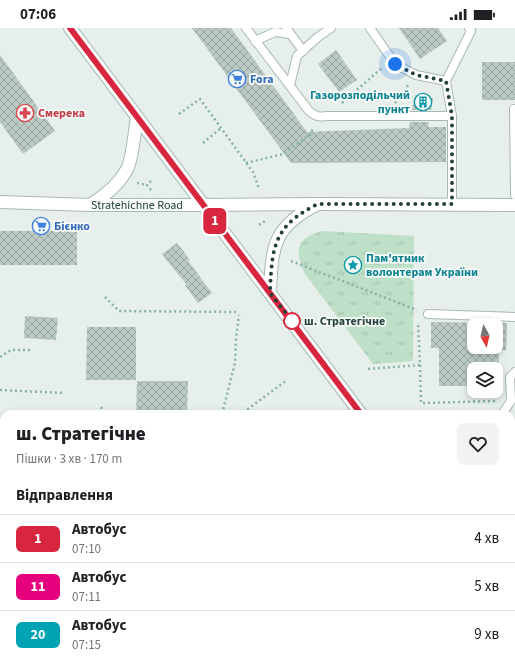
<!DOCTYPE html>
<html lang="uk">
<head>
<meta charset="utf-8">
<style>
	body { margin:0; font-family:"Source Sans 3",sans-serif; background:#f2f2f2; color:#202124; height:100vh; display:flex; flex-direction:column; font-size:15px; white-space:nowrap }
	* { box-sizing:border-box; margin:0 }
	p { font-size:13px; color:#757577 }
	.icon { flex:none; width:22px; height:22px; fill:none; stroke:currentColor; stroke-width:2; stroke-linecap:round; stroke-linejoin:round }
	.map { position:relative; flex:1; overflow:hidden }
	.side { position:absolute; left:0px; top:382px; width:515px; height:256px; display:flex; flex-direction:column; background:#fff; border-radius:12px 12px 0 0; box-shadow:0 2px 6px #0003 }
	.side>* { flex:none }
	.badge { padding:0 8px; border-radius:6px; font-size:14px; line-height:26px }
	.needle { width:26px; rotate:172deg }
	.buttons { position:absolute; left:467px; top:290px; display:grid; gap:8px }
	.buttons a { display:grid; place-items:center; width:36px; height:36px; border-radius:8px; background:#fff; box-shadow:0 2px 6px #0003; font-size:20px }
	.you { position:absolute; width:20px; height:20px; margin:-10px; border:3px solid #fff; border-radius:50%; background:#1a73e8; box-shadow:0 0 0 6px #1a73e833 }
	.map>.badge { position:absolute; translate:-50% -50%; box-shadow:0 0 0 2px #fff }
	h2 { padding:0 16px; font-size:15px; line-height:36px }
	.round { display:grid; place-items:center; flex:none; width:42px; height:42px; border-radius:8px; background:#f2f2f2 }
	.headline { display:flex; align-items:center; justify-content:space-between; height:68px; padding:0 16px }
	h1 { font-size:19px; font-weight:800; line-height:30px }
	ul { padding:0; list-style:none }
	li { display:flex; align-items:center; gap:12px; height:48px; padding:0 16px; border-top:1px solid #e0e0e0 }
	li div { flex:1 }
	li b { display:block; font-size:15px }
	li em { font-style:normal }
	li .badge { min-width:44px; font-weight:700; text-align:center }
	.status { display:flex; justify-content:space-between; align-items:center; height:28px; padding:0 20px; background:#fff; direction:ltr }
	.status svg { height:11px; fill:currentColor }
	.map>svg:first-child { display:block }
	.grass { fill:#bfe0c8 }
	.park { fill:url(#park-tufts) }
	.building { fill:url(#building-cross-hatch); fill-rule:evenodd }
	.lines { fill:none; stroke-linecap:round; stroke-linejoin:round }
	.service-casing { stroke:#a8b8b2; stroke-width:10 }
	.minor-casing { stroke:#a8b8b2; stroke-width:14 }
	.tertiary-casing { stroke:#a8b8b2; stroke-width:14 }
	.secondary-casing { stroke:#a4bbb3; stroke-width:14 }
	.path { stroke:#86b3a5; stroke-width:2.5; stroke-dasharray:2 3; stroke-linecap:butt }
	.service { stroke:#fff; stroke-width:8 }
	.minor { stroke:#fff; stroke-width:12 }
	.tertiary { stroke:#fff; stroke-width:12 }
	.secondary { stroke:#fff; stroke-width:12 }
	.line-casing { stroke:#fff; stroke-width:9 }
	.line { stroke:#d7263d; stroke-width:6 }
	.walk { stroke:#24423a; stroke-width:4; stroke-dasharray:0 7.2 }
	.stop-dot { fill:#fff; stroke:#d7263d; stroke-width:2 }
	.labels { text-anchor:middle; stroke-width:3.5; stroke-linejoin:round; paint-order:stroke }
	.shop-label { font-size:12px; font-weight:bold; fill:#366cbe; stroke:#f7fbf9; text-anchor:start }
	.culture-label { font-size:12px; font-weight:bold; fill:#0d838f; stroke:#f7fbf9; text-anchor:end }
	.health-label { font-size:12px; font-weight:bold; fill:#be3a42; stroke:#f7fbf9; text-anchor:start }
	.street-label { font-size:12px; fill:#24423a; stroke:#f7fbf9 }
	.stop-label { font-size:12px; font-weight:bold; fill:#24423a; stroke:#f7fbf9; text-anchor:start }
</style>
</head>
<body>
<div class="status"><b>07:06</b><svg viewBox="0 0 49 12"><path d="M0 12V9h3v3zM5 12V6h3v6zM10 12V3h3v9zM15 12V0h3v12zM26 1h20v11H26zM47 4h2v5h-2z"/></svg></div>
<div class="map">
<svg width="515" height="638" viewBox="0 0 515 638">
	<defs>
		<pattern id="park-tufts" width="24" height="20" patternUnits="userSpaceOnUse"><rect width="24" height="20" fill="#bfe0c8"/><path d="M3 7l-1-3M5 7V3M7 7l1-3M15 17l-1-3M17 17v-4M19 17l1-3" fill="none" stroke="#a4c1ad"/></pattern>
		<pattern id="building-cross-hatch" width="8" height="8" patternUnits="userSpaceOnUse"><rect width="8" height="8" fill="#bbcac4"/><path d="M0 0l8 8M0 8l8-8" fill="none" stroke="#98a6a0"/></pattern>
	</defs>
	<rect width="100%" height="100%" fill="#e6efeb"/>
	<path class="grass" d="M0,521H4V580L0,598Z"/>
	<path class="park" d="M322,203L414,208L413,333L373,336L305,246C295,223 294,211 322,203Z"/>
	<g class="building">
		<path d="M192,0H231L307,104L409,100L410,94H429L428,99H446V134L291,135Z"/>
		<path d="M399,0H438L447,13L420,31Z"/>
		<path d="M336,22L357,52L339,64L318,36Z"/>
		<path d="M0,27L55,103L23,126L0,94Z"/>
		<rect x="482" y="34" width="33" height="38"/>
		<path d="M415,67L433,70L431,82H412Z"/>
		<rect x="0" y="203" width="77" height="34"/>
		<path d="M177,215L190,232L188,233L212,265L198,275L185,257L186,256L162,226Z"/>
		<path d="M25,288L58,290L56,312L24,310Z"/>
		<path d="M431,294L507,295L506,322H499L498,358H496V341H474V358H439V320H431ZM474,297H496V319H474Z"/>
		<path d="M87,299H136V352H86Z"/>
		<path d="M137,353H188L187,386H136Z"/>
	</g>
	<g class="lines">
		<defs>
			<g id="service">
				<path d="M246,0L309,83C316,89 319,89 328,88H452"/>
				<path d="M370,0L395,36L416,47L446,53"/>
				<path d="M287,1L303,23"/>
				<path d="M255,13L275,4L290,6"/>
				<path d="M290,57L297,28L318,9L331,0"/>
				<path d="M514,81L515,167"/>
				<path d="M452,176V88L446,53L471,3L469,0"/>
				<path d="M428,286L515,289"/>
				<path d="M502,386L511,373L510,349L515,344"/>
				<path d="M511,426L515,428"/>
				<path d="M0,521H4"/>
				<path d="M184,638L185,634"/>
				<path d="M246,638V634"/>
				<path d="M343,638V634"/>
			</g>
			<path id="minor" d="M204,177L318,176L515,177"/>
			<path id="tertiary" d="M0,174L90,177H204"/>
			<g id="secondary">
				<path d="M70,0L361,386"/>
				<path d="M90,177C103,169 118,157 126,143C132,135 135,101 137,89"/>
				<path d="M270,265C272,219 272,199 318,176"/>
				<path d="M511,585L515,590"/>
			</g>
		</defs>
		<use href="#service" class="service-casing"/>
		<use href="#minor" class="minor-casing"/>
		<use href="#tertiary" class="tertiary-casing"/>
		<use href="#secondary" class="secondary-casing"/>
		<g class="path">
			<path d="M342,75L383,39"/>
			<path d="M395,75L409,56"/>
			<path d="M179,86L200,71L253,144L259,161"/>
			<path d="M203,115L221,100"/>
			<path d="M246,135L283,126L308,108L311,106L313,100"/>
			<path d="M137,155L147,157"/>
			<path d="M151,162L147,157L152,152"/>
			<path d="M259,197L265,193"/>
			<path d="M291,233L417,282"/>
			<path d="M105,269L119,283L236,284"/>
			<path d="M0,329L11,322H31"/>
			<path d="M420,337L421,375L496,373"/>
			<path d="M368,341L420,337L418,294"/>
			<path d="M0,362L64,365"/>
			<path d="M101,379L106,386"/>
			<path d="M222,386L235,335L236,310L239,287"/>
			<path d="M251,386L248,381L287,352"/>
			<path d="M374,638V637L439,634"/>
		</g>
		<use href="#service" class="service"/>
		<use href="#minor" class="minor"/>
		<use href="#tertiary" class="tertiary"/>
		<use href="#secondary" class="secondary"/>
	</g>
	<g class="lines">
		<defs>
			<path id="line" d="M70,0L361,386"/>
		</defs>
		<use href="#line" class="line-casing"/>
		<use href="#line" class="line"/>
		<path class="walk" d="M292,293L293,294L270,265C272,219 273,198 318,176H452V88L446,53L416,47L395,36"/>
	</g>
	<defs>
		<symbol id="supermarket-ring" viewBox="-11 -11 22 22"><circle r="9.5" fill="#f7fbf9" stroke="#3f7fe0" stroke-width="1.5"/><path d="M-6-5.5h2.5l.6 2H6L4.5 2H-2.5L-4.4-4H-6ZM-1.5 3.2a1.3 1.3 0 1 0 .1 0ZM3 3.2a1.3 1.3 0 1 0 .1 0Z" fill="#3f7fe0"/></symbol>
		<symbol id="building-ring" viewBox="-11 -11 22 22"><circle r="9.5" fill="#f7fbf9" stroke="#0f9aa8" stroke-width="1.5"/><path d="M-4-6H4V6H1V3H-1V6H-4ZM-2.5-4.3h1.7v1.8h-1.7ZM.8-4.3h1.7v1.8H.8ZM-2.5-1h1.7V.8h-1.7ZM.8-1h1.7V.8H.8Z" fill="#0f9aa8"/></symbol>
		<symbol id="pharmacy-ring" viewBox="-11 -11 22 22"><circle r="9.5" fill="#f7fbf9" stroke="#e0444e" stroke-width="1.5"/><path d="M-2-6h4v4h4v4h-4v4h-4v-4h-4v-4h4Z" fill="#e0444e"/></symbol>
		<symbol id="sight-ring" viewBox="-11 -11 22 22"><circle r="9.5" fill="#f7fbf9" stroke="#0f9aa8" stroke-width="1.5"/><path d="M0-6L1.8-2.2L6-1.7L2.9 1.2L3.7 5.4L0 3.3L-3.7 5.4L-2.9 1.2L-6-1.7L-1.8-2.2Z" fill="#0f9aa8"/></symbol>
	</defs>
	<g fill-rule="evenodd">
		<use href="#supermarket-ring" x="227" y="41" width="20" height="20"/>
		<use href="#building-ring" x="413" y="64" width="20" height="20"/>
		<use href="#pharmacy-ring" x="15" y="75" width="20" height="20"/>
		<use href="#supermarket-ring" x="31" y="188" width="20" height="20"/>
		<use href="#sight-ring" x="343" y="227" width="20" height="20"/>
	</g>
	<circle class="stop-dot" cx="292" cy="293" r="8"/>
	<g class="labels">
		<g class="shop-label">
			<text x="250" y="55">Fora</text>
			<text x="54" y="202">Бієнко</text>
		</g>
		<g class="culture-label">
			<text x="410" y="71">Газорозподільчий<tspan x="410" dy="14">пункт</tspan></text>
			<text x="366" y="234" text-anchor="start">Пам'ятник<tspan x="366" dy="14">волонтерам України</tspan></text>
		</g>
		<g class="health-label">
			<text x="38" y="89">Смерека</text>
		</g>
		<g class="street-label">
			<text x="137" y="181">Stratehichne Road</text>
		</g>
		<g class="stop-label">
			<text x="304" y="297">ш. Стратегічне</text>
		</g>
	</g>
</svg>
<div class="buttons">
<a><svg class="needle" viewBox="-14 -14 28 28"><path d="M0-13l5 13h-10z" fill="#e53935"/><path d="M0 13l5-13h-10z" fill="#757577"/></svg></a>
<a><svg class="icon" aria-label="layers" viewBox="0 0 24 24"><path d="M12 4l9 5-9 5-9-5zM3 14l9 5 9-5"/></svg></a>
</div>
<div class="you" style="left:395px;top:36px"></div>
<b class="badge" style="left:215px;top:193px;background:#d7263d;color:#fff">1</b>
<section class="side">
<div class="headline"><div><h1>ш. Стратегічне</h1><p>Пішки · 3 хв · 170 m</p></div><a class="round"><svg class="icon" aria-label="heart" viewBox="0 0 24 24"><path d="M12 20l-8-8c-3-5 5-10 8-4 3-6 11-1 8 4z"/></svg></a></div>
<h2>Відправлення</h2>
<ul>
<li><span class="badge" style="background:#d7263d;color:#fff">1</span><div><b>Автобус</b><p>07:10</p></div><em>4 хв</em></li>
<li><span class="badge" style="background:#e6007e;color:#fff">11</span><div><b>Автобус</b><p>07:11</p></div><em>5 хв</em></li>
<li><span class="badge" style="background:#00a3b4;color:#fff">20</span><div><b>Автобус</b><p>07:15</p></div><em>9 хв</em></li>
</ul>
</section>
</div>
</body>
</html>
